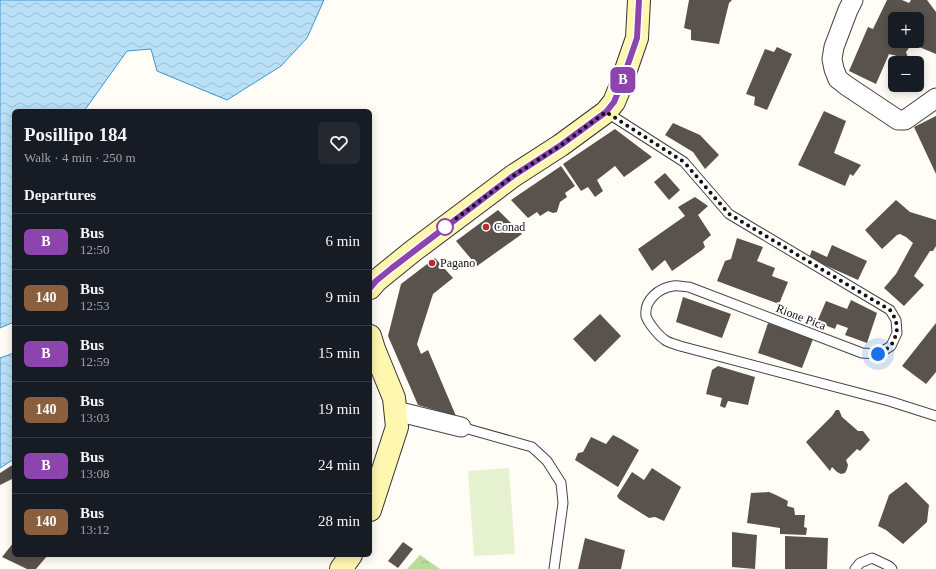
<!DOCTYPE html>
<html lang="en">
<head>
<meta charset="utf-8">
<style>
	body { margin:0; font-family:Georgia,serif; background:#242831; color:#f1f3f6; height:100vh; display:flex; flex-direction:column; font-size:15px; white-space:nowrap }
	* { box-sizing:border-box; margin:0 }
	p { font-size:13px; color:#9ea1a6 }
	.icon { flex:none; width:22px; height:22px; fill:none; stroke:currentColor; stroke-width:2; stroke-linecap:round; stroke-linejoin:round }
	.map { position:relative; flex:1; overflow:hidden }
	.panel { position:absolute; left:12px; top:109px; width:360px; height:448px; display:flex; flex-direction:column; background:#171b24; border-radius:6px; box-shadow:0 2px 10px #0003 }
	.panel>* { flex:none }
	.badge { padding:0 8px; border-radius:6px; font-size:14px; line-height:26px }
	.buttons { position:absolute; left:888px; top:12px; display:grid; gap:8px }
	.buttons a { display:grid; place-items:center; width:36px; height:36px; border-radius:6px; background:#171b24; box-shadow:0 2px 10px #0003; font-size:20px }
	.you { position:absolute; width:20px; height:20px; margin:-10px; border:3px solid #fff; border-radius:50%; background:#1a73e8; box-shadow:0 0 0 6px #1a73e833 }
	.map>.badge { position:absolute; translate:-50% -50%; box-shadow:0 0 0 2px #fff }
	h2 { padding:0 12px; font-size:15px; line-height:36px }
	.round { display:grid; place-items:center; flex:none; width:42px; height:42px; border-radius:6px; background:#242831 }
	.headline { display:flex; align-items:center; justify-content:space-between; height:68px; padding:0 12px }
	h1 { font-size:19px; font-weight:700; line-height:30px }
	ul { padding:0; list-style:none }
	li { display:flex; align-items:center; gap:12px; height:56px; padding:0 12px; border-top:1px solid #363941 }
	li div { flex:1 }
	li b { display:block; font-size:15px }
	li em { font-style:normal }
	li .badge { min-width:44px; font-weight:700; text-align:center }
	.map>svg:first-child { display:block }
	.forest { fill:url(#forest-crowns) }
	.pitch { fill:#e6f2cf }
	.water { fill:url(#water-waves); stroke:#3f96cf }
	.building { fill:#5a524d; fill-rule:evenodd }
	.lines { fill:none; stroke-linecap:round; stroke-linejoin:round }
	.lane-casing { stroke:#444; stroke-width:11 }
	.street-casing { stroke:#444; stroke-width:21 }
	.secondary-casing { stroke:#333; stroke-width:24 }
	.lane { stroke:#fff; stroke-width:9 }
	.street { stroke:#fff; stroke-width:19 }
	.secondary { stroke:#fff6b0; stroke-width:22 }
	.line-casing { stroke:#fff; stroke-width:9 }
	.line { stroke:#8e44ad; stroke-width:6 }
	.walk { stroke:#111; stroke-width:4; stroke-dasharray:0 7.2 }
	.stop-dot { fill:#fff; stroke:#8e44ad; stroke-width:2 }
	.poi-dot { fill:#c4262e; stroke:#fff; stroke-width:1.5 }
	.labels { text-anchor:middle; stroke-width:4; stroke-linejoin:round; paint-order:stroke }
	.poi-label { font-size:12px; fill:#111; stroke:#fff; text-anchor:start }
	.street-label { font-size:12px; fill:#111; stroke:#fff }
</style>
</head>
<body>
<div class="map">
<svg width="936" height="569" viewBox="0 0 936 569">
	<defs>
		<pattern id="forest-crowns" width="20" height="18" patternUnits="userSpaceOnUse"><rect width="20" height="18" fill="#b9dc9c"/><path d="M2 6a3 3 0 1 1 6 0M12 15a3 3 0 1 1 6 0" fill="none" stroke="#9ebc85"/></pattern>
		<pattern id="water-waves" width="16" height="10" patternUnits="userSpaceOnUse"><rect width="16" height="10" fill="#b9e0f7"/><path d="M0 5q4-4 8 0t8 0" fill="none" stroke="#9ebfd3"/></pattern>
	</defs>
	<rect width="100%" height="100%" fill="#fffdf5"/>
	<path class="forest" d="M420,555L440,569H407Z"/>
	<path class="pitch" d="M509,468L515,554L474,556L468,471Z"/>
	<g class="water">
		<path d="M0,0H324L307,38L281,66L227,100L157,71L151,49L127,51L84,111H14V322L0,328Z"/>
		<path d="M14,353V459L0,468V358Z"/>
	</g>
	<g class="building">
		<path d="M689,0H732L729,3L719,44L691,40V30L684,28Z"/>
		<path d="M887,0H902L909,3L911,0H927L936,12V54L912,44L906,52L910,63H900L897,56L889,54L876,84L849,71L868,27L873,29ZM895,19H917V41H895Z"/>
		<path d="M777,47L792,54L767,110L754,105L755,97L746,94L765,49L774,52Z"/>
		<path d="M824,111L846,121L834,153L861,165L853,176L850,174L845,186L798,165Z"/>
		<path d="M936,116V174L914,127Z"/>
		<path d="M673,123L700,135L719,155L705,169L693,152L665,135Z"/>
		<path d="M615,129L652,157L624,177L615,166L597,180L603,191L595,197L588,187L581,191L563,164Z"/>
		<path d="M561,166L575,186L565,193L567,197L560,202L557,212L553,213L548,211L540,216L537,212L528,218L511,200Z"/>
		<path d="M665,173L680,190L669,200L654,182Z"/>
		<path d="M695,197L708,206L698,215L711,235L703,242L705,247L702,250L672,271L665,260L652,271L638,249L685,216L678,207Z"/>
		<path d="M896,200L910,212L936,220V246L933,251H930L914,276L924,285L904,306L884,288L896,274L913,243L906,237L900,234L897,235L882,249L865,230Z"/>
		<path d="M498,210L522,234L477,266L456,241Z"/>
		<path d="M737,238L763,247L757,261L775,268L772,276L788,282L779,304L717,281L725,261L731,259Z"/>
		<path d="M832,245L867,261L858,280L809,258L812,250L827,257Z"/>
		<path d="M435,258L453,278L433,294L417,344L421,354L428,350L456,416L418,405L388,336L401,284Z"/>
		<path d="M683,297L731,314L722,338L676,322Z"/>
		<path d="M851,300L877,313L867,343L845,335L848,328L837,324L835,329L817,322L826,301L847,309Z"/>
		<path d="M600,314L621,336L595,362L573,339Z"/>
		<path d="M768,323L813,339L802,368L758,353Z"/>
		<path d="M936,323V372L926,384L902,366Z"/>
		<path d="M718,366L755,377L748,405L728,401L725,408L720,406L722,398L706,394L712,370Z"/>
		<path d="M836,410H839L842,417L858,431H863L870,440L860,451L857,449L846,460L848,465L847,469L845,473L841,474L837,472L832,467L830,471L806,442L832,416Z"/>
		<path d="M613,435L621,439L639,450L618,487L575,460L578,453L583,452L591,437L606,444Z"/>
		<path d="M14,464V478L0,485V473Z"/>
		<path d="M652,468L681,487L664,521L655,517L649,518L619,499L617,496L632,472L644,480Z"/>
		<path d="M906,482L929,505L927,522L903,544L886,530L878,526L889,495Z"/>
		<path d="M769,492L776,495L788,501L787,506L794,508L795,515H805L804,527L807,528L806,535L780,534V528L747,523L751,493Z"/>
		<path d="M732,532L757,535L755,569L732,567Z"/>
		<path d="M785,536L828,538L827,569H785Z"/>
		<path d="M585,538L625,550L621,569H578Z"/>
		<path d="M14,542V555H48L36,569H27L2,557Z"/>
		<path d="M403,542L413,549L398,568L388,561Z"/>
	</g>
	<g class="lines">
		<defs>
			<g id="lane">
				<path d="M606,112L684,162L729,214L890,310L896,320L897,333L891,346L878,354L862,353L689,287C684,287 678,285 673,286C659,288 644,300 646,316C648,323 659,336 665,340C669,343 675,344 680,346L889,401L936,416"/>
				<path d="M461,427L532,447L547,461L561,483L563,503L554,569"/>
				<path d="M855,569L860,563L872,558L889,566L892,569"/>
			</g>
			<g id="street">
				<path d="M853,0L848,10L834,47L832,59L834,69L838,79L847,86L898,120H905L936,98"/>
				<path d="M396,411L461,427"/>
			</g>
			<g id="secondary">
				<path d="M370,288L376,281L413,251L513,176L561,145L606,112L614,102L619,90L637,38L639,0"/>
				<path d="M370,336L374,349L394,398L397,427L370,510"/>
				<path d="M341,569L351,555"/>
			</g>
		</defs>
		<use href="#lane" class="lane-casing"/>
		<use href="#street" class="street-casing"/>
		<use href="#secondary" class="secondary-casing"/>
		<use href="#lane" class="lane"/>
		<use href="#street" class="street"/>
		<use href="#secondary" class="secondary"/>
	</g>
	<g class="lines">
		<defs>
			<path id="line" d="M370,288L376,281L392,268L426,242L513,176L561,145L606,112L614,102L619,90L637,38L639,0"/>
		</defs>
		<use href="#line" class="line-casing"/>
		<use href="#line" class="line"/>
		<path class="walk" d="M445,227L513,176L561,145L606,112L684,162L729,214L890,310L896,320L897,333L891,346L878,354"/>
	</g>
	<circle class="stop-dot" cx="445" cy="227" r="8"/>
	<g class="poi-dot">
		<circle cx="486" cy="227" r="4"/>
		<circle cx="432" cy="263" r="4"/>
	</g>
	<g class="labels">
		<g class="poi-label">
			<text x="494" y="231">Conad</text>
			<text x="440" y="267">Pagano</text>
		</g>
		<g class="street-label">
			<text transform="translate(801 317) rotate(21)" y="4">Rione Pica</text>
		</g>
	</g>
</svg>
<div class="buttons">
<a>+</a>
<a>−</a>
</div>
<div class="you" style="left:878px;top:354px"></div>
<b class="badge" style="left:623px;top:80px;background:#8e44ad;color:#fff">B</b>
<section class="panel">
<div class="headline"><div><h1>Posillipo 184</h1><p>Walk · 4 min · 250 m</p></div><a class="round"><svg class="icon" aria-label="heart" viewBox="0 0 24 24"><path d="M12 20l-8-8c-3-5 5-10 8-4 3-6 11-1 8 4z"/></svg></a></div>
<h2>Departures</h2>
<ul>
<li><span class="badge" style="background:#8e44ad;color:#fff">B</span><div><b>Bus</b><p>12:50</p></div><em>6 min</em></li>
<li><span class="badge" style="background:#8b5e3c;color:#fff">140</span><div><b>Bus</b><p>12:53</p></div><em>9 min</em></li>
<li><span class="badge" style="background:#8e44ad;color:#fff">B</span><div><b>Bus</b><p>12:59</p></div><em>15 min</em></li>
<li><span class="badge" style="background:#8b5e3c;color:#fff">140</span><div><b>Bus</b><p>13:03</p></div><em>19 min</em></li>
<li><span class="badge" style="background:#8e44ad;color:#fff">B</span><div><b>Bus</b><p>13:08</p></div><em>24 min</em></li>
<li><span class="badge" style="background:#8b5e3c;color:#fff">140</span><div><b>Bus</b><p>13:12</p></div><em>28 min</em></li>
</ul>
</section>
</div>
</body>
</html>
